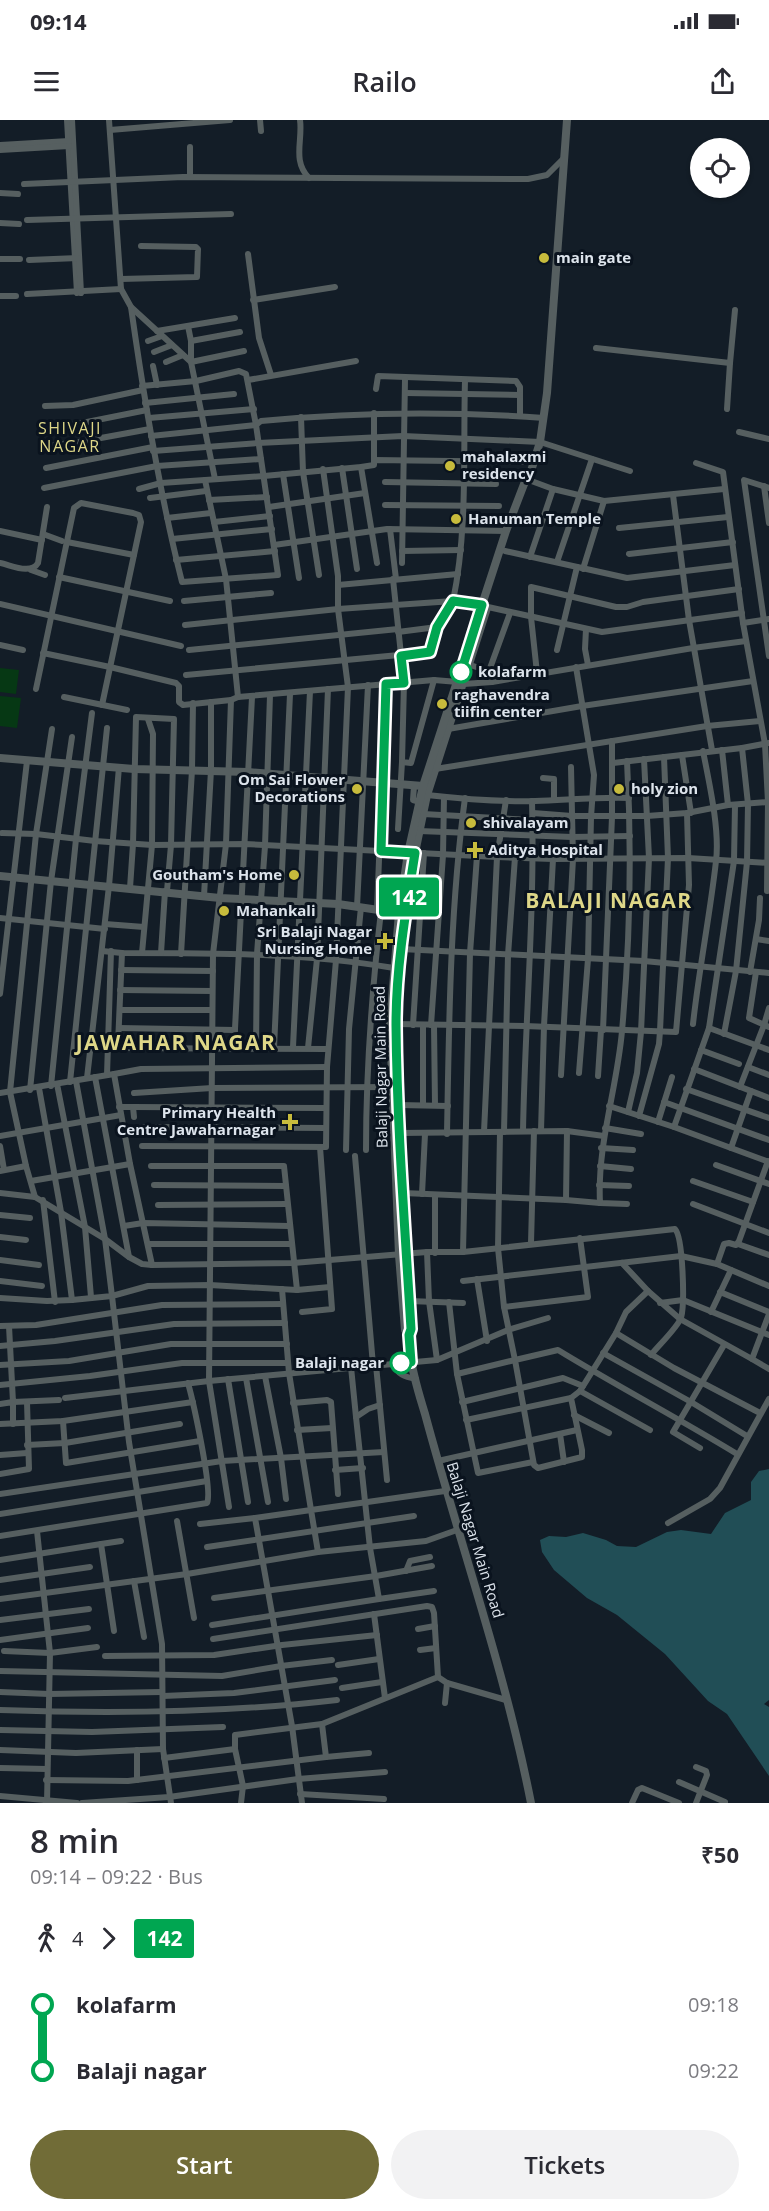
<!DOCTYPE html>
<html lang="en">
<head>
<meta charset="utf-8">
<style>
	body { margin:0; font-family:"Open Sans",sans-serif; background:#f2f2f3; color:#2b2b33; height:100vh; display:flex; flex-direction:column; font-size:22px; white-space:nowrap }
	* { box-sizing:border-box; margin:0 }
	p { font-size:20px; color:#7c7c81 }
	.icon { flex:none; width:33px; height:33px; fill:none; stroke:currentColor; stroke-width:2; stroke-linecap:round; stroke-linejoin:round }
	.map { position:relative; height:1683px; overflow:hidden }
	.panel { display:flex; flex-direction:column; background:#fff; flex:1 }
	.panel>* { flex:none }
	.badge { padding:0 12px; border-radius:4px; font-size:21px; line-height:39px }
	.buttons { position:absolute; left:690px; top:18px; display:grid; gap:12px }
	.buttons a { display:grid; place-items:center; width:60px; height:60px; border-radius:50%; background:#fff; box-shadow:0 2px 4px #0004; font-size:30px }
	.map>.badge { position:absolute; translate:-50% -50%; box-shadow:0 0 0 3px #fff }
	.legs { display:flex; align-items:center; gap:9px; height:66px; padding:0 30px; font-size:20px }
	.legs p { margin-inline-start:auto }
	.summary { display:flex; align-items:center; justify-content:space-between; height:102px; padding:0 30px }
	h1 { font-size:33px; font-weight:600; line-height:45px }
	.primary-button { display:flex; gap:12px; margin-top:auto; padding:12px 30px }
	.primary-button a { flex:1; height:69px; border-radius:36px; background:#716c37; color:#fff; font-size:24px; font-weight:600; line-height:69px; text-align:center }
	.primary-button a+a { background:#f2f2f3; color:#2b2b33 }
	ul { padding:0 30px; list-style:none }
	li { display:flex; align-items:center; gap:21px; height:66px; font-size:22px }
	li i { display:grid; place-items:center; width:9px; height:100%; margin:0 8px; background:currentColor }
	li i::after { content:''; width:15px; height:15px; margin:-8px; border:4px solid; border-radius:50%; background:#fff }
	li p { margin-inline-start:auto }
	li:first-child i { background:linear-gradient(#0000 50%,currentColor 0) }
	li:last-child i { background:linear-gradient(currentColor 50%,#0000 0) }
	.status { display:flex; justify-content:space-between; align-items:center; height:42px; padding:0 30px; background:#fff; direction:ltr }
	.status svg { height:16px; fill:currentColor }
	header { display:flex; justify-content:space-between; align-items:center; height:78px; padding:0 30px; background:#fff; font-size:27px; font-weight:600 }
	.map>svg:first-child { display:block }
	.green { fill:#063814 }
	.water { fill:#214e56 }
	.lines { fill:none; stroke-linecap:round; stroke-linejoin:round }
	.minor { stroke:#565f60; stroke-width:6 }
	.tertiary { stroke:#565f60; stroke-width:8 }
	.line-1-casing { stroke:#fff; stroke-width:14 }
	.line-1 { stroke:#00a651; stroke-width:9 }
	.poi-dot { fill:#c7bb3c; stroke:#0a131e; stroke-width:2 }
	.stop-1-dot { fill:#fff; stroke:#00a651; stroke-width:3 }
	.labels { text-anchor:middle; stroke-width:6; stroke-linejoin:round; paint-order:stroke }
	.poi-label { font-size:15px; font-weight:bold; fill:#dde4ec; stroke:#0a131e; text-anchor:start }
	.stop-label { font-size:15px; font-weight:bold; fill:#dde4ec; stroke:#0a131e; text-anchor:start }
	.street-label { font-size:15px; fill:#dde4ec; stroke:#0a131e }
	.neighbourhood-label { font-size:16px; letter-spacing:1.5px; fill:#ded788; stroke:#0a131e }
	.district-label { font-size:21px; font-weight:bold; letter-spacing:1.5px; fill:#ded788; stroke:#0a131e }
</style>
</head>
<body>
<div class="status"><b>09:14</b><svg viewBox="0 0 49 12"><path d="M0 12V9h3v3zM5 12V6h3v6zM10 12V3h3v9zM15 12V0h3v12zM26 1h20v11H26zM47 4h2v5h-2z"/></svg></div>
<header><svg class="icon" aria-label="menu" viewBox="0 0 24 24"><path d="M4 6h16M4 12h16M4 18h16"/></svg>Railo<svg class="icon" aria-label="share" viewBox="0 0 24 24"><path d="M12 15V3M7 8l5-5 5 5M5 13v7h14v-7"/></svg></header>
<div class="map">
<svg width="769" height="1683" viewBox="0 0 769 1683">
	<rect width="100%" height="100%" fill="#131d27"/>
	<g class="green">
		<path d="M0,548L19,550L16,574L0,572Z"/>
		<path d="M0,576L21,578L17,608L0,606Z"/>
	</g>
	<path class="water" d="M769,1349V1580L764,1584L769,1587V1656L727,1594L708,1581L665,1534L617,1495L587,1478L554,1450L542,1432L540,1420L549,1416L566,1417L583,1413L606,1420L617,1426L636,1427L667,1412L681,1410L711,1414L725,1393L751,1380V1362L759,1351Z"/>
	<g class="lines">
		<g class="minor">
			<path d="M67,0L77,173"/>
			<path d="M72,0L81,173"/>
			<path d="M109,0L121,169L131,187L191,242L215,359"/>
			<path d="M260,0L261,11"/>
			<path d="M300,0C303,20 292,41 309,58"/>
			<path d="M110,10L230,0"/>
			<path d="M0,25L69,21"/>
			<path d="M190,27V57"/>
			<path d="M0,30L69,26"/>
			<path d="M24,64L183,57L528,59L547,55L563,39"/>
			<path d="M0,73L18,74"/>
			<path d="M27,100L231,94"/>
			<path d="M0,103L19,104"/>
			<path d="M248,134L259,218L271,255"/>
			<path d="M0,139H20"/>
			<path d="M29,140L78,138"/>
			<path d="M121,159L197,157L198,129L196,127L141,126"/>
			<path d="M27,174L121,169"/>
			<path d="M0,176H16"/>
			<path d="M253,180L335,167"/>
			<path d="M131,187C144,279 159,371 182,462L278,455L256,305L246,254L239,251L196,261L142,266"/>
			<path d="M188,206L191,221L240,212"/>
			<path d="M157,211L235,198"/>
			<path d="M148,221L162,216"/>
			<path d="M191,221V242L244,231"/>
			<path d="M596,228L730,243L735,190"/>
			<path d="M154,232L172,225"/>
			<path d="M166,242L183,235"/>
			<path d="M153,246L157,265"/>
			<path d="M248,260L356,241"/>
			<path d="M376,269L378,256L516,261L520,267V296"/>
			<path d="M405,273L520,275"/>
			<path d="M145,283L234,274"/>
			<path d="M45,286L73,285L143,270"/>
			<path d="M727,289L730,243"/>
			<path d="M374,293V340"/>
			<path d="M301,297L303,352L319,455"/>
			<path d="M149,298L254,289"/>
			<path d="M44,306L72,305L147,290"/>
			<path d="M739,312L769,319"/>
			<path d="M151,316L256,305L261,301C355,292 450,291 544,298"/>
			<path d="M46,326L79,322L150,309"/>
			<path d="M153,331L258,323L403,316L540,322L630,351"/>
			<path d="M696,343L723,352L743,503L765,624L768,682L767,771"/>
			<path d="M361,347L377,443"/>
			<path d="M46,348L153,327"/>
			<path d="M342,348L357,449"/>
			<path d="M283,354L299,458"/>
			<path d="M526,359L553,369L604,381L724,369"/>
			<path d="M205,360L226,459L238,577"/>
			<path d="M385,362L496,364"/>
			<path d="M764,366L769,403"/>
			<path d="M44,368L157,346L261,339"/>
			<path d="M769,368L744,360L769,536"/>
			<path d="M139,369L161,363L264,356L361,347L374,345V340L533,342"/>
			<path d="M673,375L689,500L712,630"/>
			<path d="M150,378L206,371"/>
			<path d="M209,380L267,377"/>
			<path d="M385,385L499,386"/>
			<path d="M269,387L365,373"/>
			<path d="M167,398L211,393"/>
			<path d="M214,402L270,396"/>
			<path d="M619,408L728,397"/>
			<path d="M390,409L396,459"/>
			<path d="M0,411L42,420"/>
			<path d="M43,414L62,421"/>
			<path d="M172,419L272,409"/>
			<path d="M67,422L134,435"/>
			<path d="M274,425L387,409L506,411"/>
			<path d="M402,431L461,430"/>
			<path d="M505,431L627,458L735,445"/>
			<path d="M629,434L733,422"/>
			<path d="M530,437L553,369"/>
			<path d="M176,440L275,431"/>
			<path d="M557,442L592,339"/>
			<path d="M0,443C11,445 31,455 38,443L47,387"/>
			<path d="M402,443L405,259"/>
			<path d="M583,449L604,381"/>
			<path d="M31,450L45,455"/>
			<path d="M59,457L170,481"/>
			<path d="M393,459L404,563L402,642L411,643L434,560"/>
			<path d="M338,465L458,454"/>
			<path d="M184,481L271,473"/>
			<path d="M0,484L181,526"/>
			<path d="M488,487L602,512L742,493"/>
			<path d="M743,503L769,499"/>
			<path d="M185,505L338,489L453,481C468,409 463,333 465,260"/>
			<path d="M586,509L585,529L588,545"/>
			<path d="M398,512L437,507L453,481L482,485"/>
			<path d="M0,525L23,530"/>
			<path d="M189,530L398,509"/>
			<path d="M557,530L577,447"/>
			<path d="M43,533L110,547L176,563L179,566V582L183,585L231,580L238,577L434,560L458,562L464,564L492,562L693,528L746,521"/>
			<path d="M470,545L489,551"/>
			<path d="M576,547L594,655L591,697L588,839L579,953"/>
			<path d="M537,553L531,497V467L616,487H627L643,482L739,469"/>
			<path d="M186,555L431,532L437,507"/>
			<path d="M492,562L489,551L510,493"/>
			<path d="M36,569L74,388L81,383L133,393L139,395L141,402L102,585"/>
			<path d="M64,577L127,590"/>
			<path d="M52,609L36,714L10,972L26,1046L35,1077L105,1119L129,1137L142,1144L152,1145L293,1143L427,1132H463L675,1109C683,1117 685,1184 681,1198C677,1208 658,1226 651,1235"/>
			<path d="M448,609L582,586L753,561"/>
			<path d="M722,630L728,685"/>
			<path d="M682,635L691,693"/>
			<path d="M627,641C632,731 630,822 622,911C617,969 597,1024 600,1083L627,1084"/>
			<path d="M613,643L742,628L769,623"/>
			<path d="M435,649L707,606L760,601"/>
			<path d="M543,658L554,659V680"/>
			<path d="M414,666L413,680L420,682"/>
			<path d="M427,675C463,679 500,682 535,681C567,680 597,677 629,678"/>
			<path d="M533,693L572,696H647L687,693L728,685L769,682"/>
			<path d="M423,694L533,700"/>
			<path d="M398,709L402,642"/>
			<path d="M419,711L572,717L630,716"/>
			<path d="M2,713L36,714L95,721L152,725L245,724L497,737L553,739L688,738L769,743"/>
			<path d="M130,768L133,724L136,597L174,599L171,725L167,771"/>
			<path d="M204,776L211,650V582"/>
			<path d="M357,787L368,565"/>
			<path d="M0,798L105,809"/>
			<path d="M105,804L144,807"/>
			<path d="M756,819L769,821"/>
			<path d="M401,829L644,841L769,853"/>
			<path d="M102,831L122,833C213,833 304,833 394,848"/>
			<path d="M122,833L118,924L121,928L328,929"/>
			<path d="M142,833L152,725L153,614L148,599"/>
			<path d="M161,833L165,771"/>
			<path d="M181,834L192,650L193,583"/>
			<path d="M121,850L213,851"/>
			<path d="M750,852L759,800L760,778"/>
			<path d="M756,852L749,898L769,907"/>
			<path d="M120,870L212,871"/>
			<path d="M0,874L27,641"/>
			<path d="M120,890H212"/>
			<path d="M394,904L525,906L676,912L689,765L687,693"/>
			<path d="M693,904C699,849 710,795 716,741C720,710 709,662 703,631"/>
			<path d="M413,905L424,733"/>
			<path d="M423,905V985"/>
			<path d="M431,905L443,735L444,677"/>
			<path d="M434,905L435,985"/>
			<path d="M119,908L235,910"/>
			<path d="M709,908L769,930"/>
			<path d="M603,910L612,697V621"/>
			<path d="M724,914L736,851L747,742L748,684L742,628"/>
			<path d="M256,927L257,834L265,726L270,575"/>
			<path d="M293,927L310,571"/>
			<path d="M234,928L252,577"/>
			<path d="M274,928L290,574"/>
			<path d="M308,928L317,839L328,569"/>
			<path d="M701,930L739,944"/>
			<path d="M748,947L769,955"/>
			<path d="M694,949L769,978"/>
			<path d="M114,954L141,949L327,947"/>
			<path d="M107,955L111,831"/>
			<path d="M561,955L573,739L571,647"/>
			<path d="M598,956L601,910"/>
			<path d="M95,957L129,1137"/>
			<path d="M87,958L109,766L119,647"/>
			<path d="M70,962L107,608"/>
			<path d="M57,964L85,1107L91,1177"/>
			<path d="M51,966L76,719L92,593"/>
			<path d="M740,967L764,905L769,888"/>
			<path d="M686,969L769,998"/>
			<path d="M30,970L51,761L72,617"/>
			<path d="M0,973L114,954L130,1044L152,1145"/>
			<path d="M134,973L212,968L392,967"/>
			<path d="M664,982L769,1020"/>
			<path d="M399,985L448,986"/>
			<path d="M609,986L674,1007L769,1042"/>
			<path d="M119,987H133L134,997"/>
			<path d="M133,987L326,988"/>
			<path d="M628,992L637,953L641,912L649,738L644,639"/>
			<path d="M639,996L659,924L660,911L668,738L664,637"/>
			<path d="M658,1002L672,957"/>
			<path d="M141,1007L326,1008"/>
			<path d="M674,1007L709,908L734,741L735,685"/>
			<path d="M605,1008L641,1014"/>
			<path d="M523,1011C525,901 535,791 532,681"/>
			<path d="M541,1011L544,906L553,739"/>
			<path d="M484,1012L497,737L506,680"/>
			<path d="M504,1012L508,835L515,737"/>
			<path d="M400,1013L567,1011L604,1016"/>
			<path d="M447,1014C449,902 450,789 465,678"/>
			<path d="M0,1016L121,995"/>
			<path d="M0,1026L4,1050"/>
			<path d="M142,1026L326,1027L327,947L336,840L348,567L338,489V456L323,349"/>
			<path d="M601,1028L633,1030"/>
			<path d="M731,1028L751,971"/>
			<path d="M346,1030L349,909L361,787"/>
			<path d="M366,1030C366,949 372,870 381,791L377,790L386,564"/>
			<path d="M355,1036L373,1245"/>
			<path d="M768,1041L739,1121L736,1125L729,1123L724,1124L717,1144L769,1166"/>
			<path d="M716,1045L769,1064"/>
			<path d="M151,1046H284L297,1170"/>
			<path d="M600,1046L631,1049"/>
			<path d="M0,1051L26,1046"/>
			<path d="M31,1061L130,1044"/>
			<path d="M693,1061L753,1082"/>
			<path d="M154,1065L286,1066"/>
			<path d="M599,1065L629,1066"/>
			<path d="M0,1073L35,1077"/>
			<path d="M403,1073L566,1080L600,1083"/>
			<path d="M422,1074L425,1014"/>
			<path d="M435,1075V1133"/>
			<path d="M43,1080L55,1182"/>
			<path d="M566,1080L567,1011"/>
			<path d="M693,1084L769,1113"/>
			<path d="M158,1085L287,1084"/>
			<path d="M0,1095L30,1098"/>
			<path d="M124,1106L143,1103L289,1106"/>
			<path d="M0,1117L26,1120"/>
			<path d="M531,1123L534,1011"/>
			<path d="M148,1124H292"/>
			<path d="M738,1124L769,1135"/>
			<path d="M427,1132L429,1181L437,1240"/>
			<path d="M463,1132L470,833L477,736"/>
			<path d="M0,1140L39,1145"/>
			<path d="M622,1143L648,1171L680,1199L752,1239"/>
			<path d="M477,1159L487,1221"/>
			<path d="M0,1161L42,1166"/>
			<path d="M463,1161L681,1136L717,1144"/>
			<path d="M282,1169L289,1253L311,1390L255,1398L292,1606L302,1683"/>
			<path d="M648,1171L626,1192L616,1213L580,1271L571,1278L582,1330V1337L538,1348L534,1345L515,1240L558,1230C617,1266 678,1298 737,1334"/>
			<path d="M720,1172L769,1192"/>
			<path d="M0,1178L47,1181L72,1180L61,1092L39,968"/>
			<path d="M72,1180L112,1176L105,1119L76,961"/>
			<path d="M409,1181L463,1183"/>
			<path d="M449,1182L457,1254L515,1240L504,1187L498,1128L500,1012"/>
			<path d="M660,1183L683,1180L769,1215"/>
			<path d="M504,1187L588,1177L580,1118"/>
			<path d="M302,1192L332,1189L320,1027"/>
			<path d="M711,1192L731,1150"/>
			<path d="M769,1194L752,1239L769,1249"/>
			<path d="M0,1206L36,1205L162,1185L283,1184"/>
			<path d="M9,1206L13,1282L59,1280"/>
			<path d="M616,1213L674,1248L760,1293"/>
			<path d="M0,1226L55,1221L174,1204L285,1203"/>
			<path d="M603,1233L691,1282L747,1316"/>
			<path d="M395,1243C396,1255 406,1257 416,1259"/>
			<path d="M0,1245L69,1241L171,1224H287"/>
			<path d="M376,1245L387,1360"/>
			<path d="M351,1247L356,1297"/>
			<path d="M457,1254L478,1353L533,1342"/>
			<path d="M265,1256L281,1338L286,1379"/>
			<path d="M246,1258L268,1382"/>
			<path d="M228,1259L248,1382"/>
			<path d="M0,1265L90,1256L182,1243H288"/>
			<path d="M580,1271L650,1310"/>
			<path d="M65,1278L209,1261L437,1240L508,1210L548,1198"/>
			<path d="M462,1282L563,1258L583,1266"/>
			<path d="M293,1283L327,1280L331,1282L338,1374"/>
			<path d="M0,1284L13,1282V1304"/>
			<path d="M380,1285L368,1289L356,1297L370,1428L379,1479L434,1471"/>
			<path d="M574,1295L609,1313"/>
			<path d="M466,1300L571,1278"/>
			<path d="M63,1301L66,1343L200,1321"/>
			<path d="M0,1304L63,1301L193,1282"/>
			<path d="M297,1310L332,1308"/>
			<path d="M560,1314L564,1342"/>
			<path d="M27,1325L65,1323L180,1304"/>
			<path d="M700,1328L673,1312L724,1225"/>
			<path d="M0,1335L27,1333"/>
			<path d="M438,1341L577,1310"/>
			<path d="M335,1350L363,1348"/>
			<path d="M0,1354L29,1349L27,1282"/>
			<path d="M0,1374L222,1341L384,1332"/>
			<path d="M229,1387L209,1261L213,834L226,724L231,580"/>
			<path d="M0,1394L207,1361"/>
			<path d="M177,1401L194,1498"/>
			<path d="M668,1403L710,1379L720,1368L769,1279"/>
			<path d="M200,1404L255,1398"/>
			<path d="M37,1411L50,1533L47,1683"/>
			<path d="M0,1416L207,1383C213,1371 193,1281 188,1263"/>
			<path d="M101,1424L121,1421"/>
			<path d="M207,1427L414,1396"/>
			<path d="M318,1432L311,1390L445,1371"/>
			<path d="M0,1440L101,1424L114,1511"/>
			<path d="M406,1451L410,1441L430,1437"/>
			<path d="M0,1460L90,1447"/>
			<path d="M134,1461L144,1517"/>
			<path d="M214,1478L376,1456L432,1446"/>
			<path d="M0,1479L187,1454L318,1432L426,1421L457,1410"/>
			<path d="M374,1494L385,1578"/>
			<path d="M0,1500L89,1489"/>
			<path d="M212,1505L379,1479"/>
			<path d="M418,1509L435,1506"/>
			<path d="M213,1519L427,1486L432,1487L434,1493L438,1557L322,1604L235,1615V1629L243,1666L241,1683"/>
			<path d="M0,1520L88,1508"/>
			<path d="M420,1530L436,1528"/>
			<path d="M4,1531L50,1533L97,1527"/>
			<path d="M105,1536L214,1535L282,1525L377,1515"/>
			<path d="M338,1545L379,1539"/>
			<path d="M0,1551L222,1556L281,1546L332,1540"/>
			<path d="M438,1557L447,1563L506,1580"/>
			<path d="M342,1568L382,1562"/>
			<path d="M0,1572L49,1574L162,1572"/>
			<path d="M163,1576L234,1573L335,1560"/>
			<path d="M445,1583L447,1563"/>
			<path d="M0,1590C112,1594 225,1593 337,1580"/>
			<path d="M0,1610L92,1612L223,1607"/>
			<path d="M0,1630L76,1633L163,1629"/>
			<path d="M137,1630V1660"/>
			<path d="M326,1637L369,1633"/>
			<path d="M164,1638L235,1629"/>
			<path d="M0,1648L47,1649"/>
			<path d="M46,1660L128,1661L326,1637L322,1604"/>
			<path d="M679,1662L725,1682"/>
			<path d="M300,1674L384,1679"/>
			<path d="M0,1676L77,1683"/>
			<path d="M82,1683L169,1677L298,1659L385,1652"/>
			<path d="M171,1683L163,1629L162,1524L129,1322L112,1176L148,1166L210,1165L297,1170L330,1167"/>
			<path d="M632,1683L638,1670L642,1668L679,1683"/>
			<path d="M696,1683L707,1655L706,1651L696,1647"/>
		</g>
		<g class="tertiary">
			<path d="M0,638L134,649L248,652L423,666"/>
			<path d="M0,756L220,778L338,784L399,793"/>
			<path d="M401,827L415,733L427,675L487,488"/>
			<path d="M398,875L396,904L403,1073L411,1209L409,1215"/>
			<path d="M531,1683C505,1551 460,1424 425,1294C419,1274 412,1253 410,1232C410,1224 410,1216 405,1210L399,1135L390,904L399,793L408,733L423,666L506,411L526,359L531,351L540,322L547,273L567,0"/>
		</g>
	</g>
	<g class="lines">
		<defs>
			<path id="line-1" d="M401,1243L411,1242L409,1215L411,1209C405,1108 397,1007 396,905C396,847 406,790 415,733L381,731L386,564L404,563L401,536L430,532L437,507L453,481L482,485L461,552"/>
		</defs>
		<use href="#line-1" class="line-1-casing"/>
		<use href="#line-1" class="line-1"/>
	</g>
	<g class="poi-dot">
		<circle cx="544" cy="138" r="6"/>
		<circle cx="450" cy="346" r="6"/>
		<circle cx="456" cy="399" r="6"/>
		<circle cx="442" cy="584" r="6"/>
		<circle cx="357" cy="669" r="6"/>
		<circle cx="619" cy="669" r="6"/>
		<circle cx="471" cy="703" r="6"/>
		<path d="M472 721h6v6h6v6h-6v6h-6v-6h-6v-6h6z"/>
		<circle cx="294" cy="755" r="6"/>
		<circle cx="224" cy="791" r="6"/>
		<path d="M382 812h6v6h6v6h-6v6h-6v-6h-6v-6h6z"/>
		<path d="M287 993h6v6h6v6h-6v6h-6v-6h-6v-6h6z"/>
	</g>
	<g class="stop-1-dot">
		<circle cx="461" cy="552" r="10"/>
		<circle cx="401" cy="1243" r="10"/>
	</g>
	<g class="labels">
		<g class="poi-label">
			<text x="556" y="143">main gate</text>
			<text x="462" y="342">mahalaxmi<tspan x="462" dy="17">residency</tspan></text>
			<text x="468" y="404">Hanuman Temple</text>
			<text x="454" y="580">raghavendra<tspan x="454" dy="17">tiifin center</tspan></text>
			<text x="345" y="665" text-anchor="end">Om Sai Flower<tspan x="345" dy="17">Decorations</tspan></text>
			<text x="631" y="674">holy zion</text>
			<text x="483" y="708">shivalayam</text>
			<text x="488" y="735">Aditya Hospital</text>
			<text x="282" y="760" text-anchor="end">Goutham's Home</text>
			<text x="236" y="796">Mahankali</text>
			<text x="372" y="817" text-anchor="end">Sri Balaji Nagar<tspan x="372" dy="17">Nursing Home</tspan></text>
			<text x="276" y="998" text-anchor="end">Primary Health<tspan x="276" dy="17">Centre Jawaharnagar</tspan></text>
		</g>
		<g class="stop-label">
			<text x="478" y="557">kolafarm</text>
			<text x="384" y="1248" text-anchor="end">Balaji nagar</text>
		</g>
		<g class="street-label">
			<text transform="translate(381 947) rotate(-91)" y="5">Balaji Nagar Main Road</text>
			<text transform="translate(475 1420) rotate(73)" y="5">Balaji Nagar Main Road</text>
		</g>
		<g class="neighbourhood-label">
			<text x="70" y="314">SHIVAJI<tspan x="70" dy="18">NAGAR</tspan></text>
		</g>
		<g class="district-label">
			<text x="609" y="788">BALAJI NAGAR</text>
			<text x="176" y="930">JAWAHAR NAGAR</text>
		</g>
	</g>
</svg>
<div class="buttons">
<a><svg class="icon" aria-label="locate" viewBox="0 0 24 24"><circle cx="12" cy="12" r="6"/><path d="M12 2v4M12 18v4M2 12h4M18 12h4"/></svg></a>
</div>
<b class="badge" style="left:409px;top:777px;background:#00a651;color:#fff">142</b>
</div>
<section class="panel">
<div class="summary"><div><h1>8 min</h1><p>09:14 – 09:22 · Bus</p></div><b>₹50</b></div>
<div class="legs"><svg class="icon" aria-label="walk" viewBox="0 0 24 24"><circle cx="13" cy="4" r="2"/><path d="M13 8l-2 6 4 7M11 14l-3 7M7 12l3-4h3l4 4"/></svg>4<svg class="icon" aria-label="forward" viewBox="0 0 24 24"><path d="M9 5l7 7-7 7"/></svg><b class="badge" style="background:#00a651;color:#fff">142</b></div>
<ul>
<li><i style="color:#00a651"></i><b>kolafarm</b><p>09:18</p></li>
<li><i style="color:#00a651"></i><b>Balaji nagar</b><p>09:22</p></li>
</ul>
<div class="primary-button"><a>Start</a><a>Tickets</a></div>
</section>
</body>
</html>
